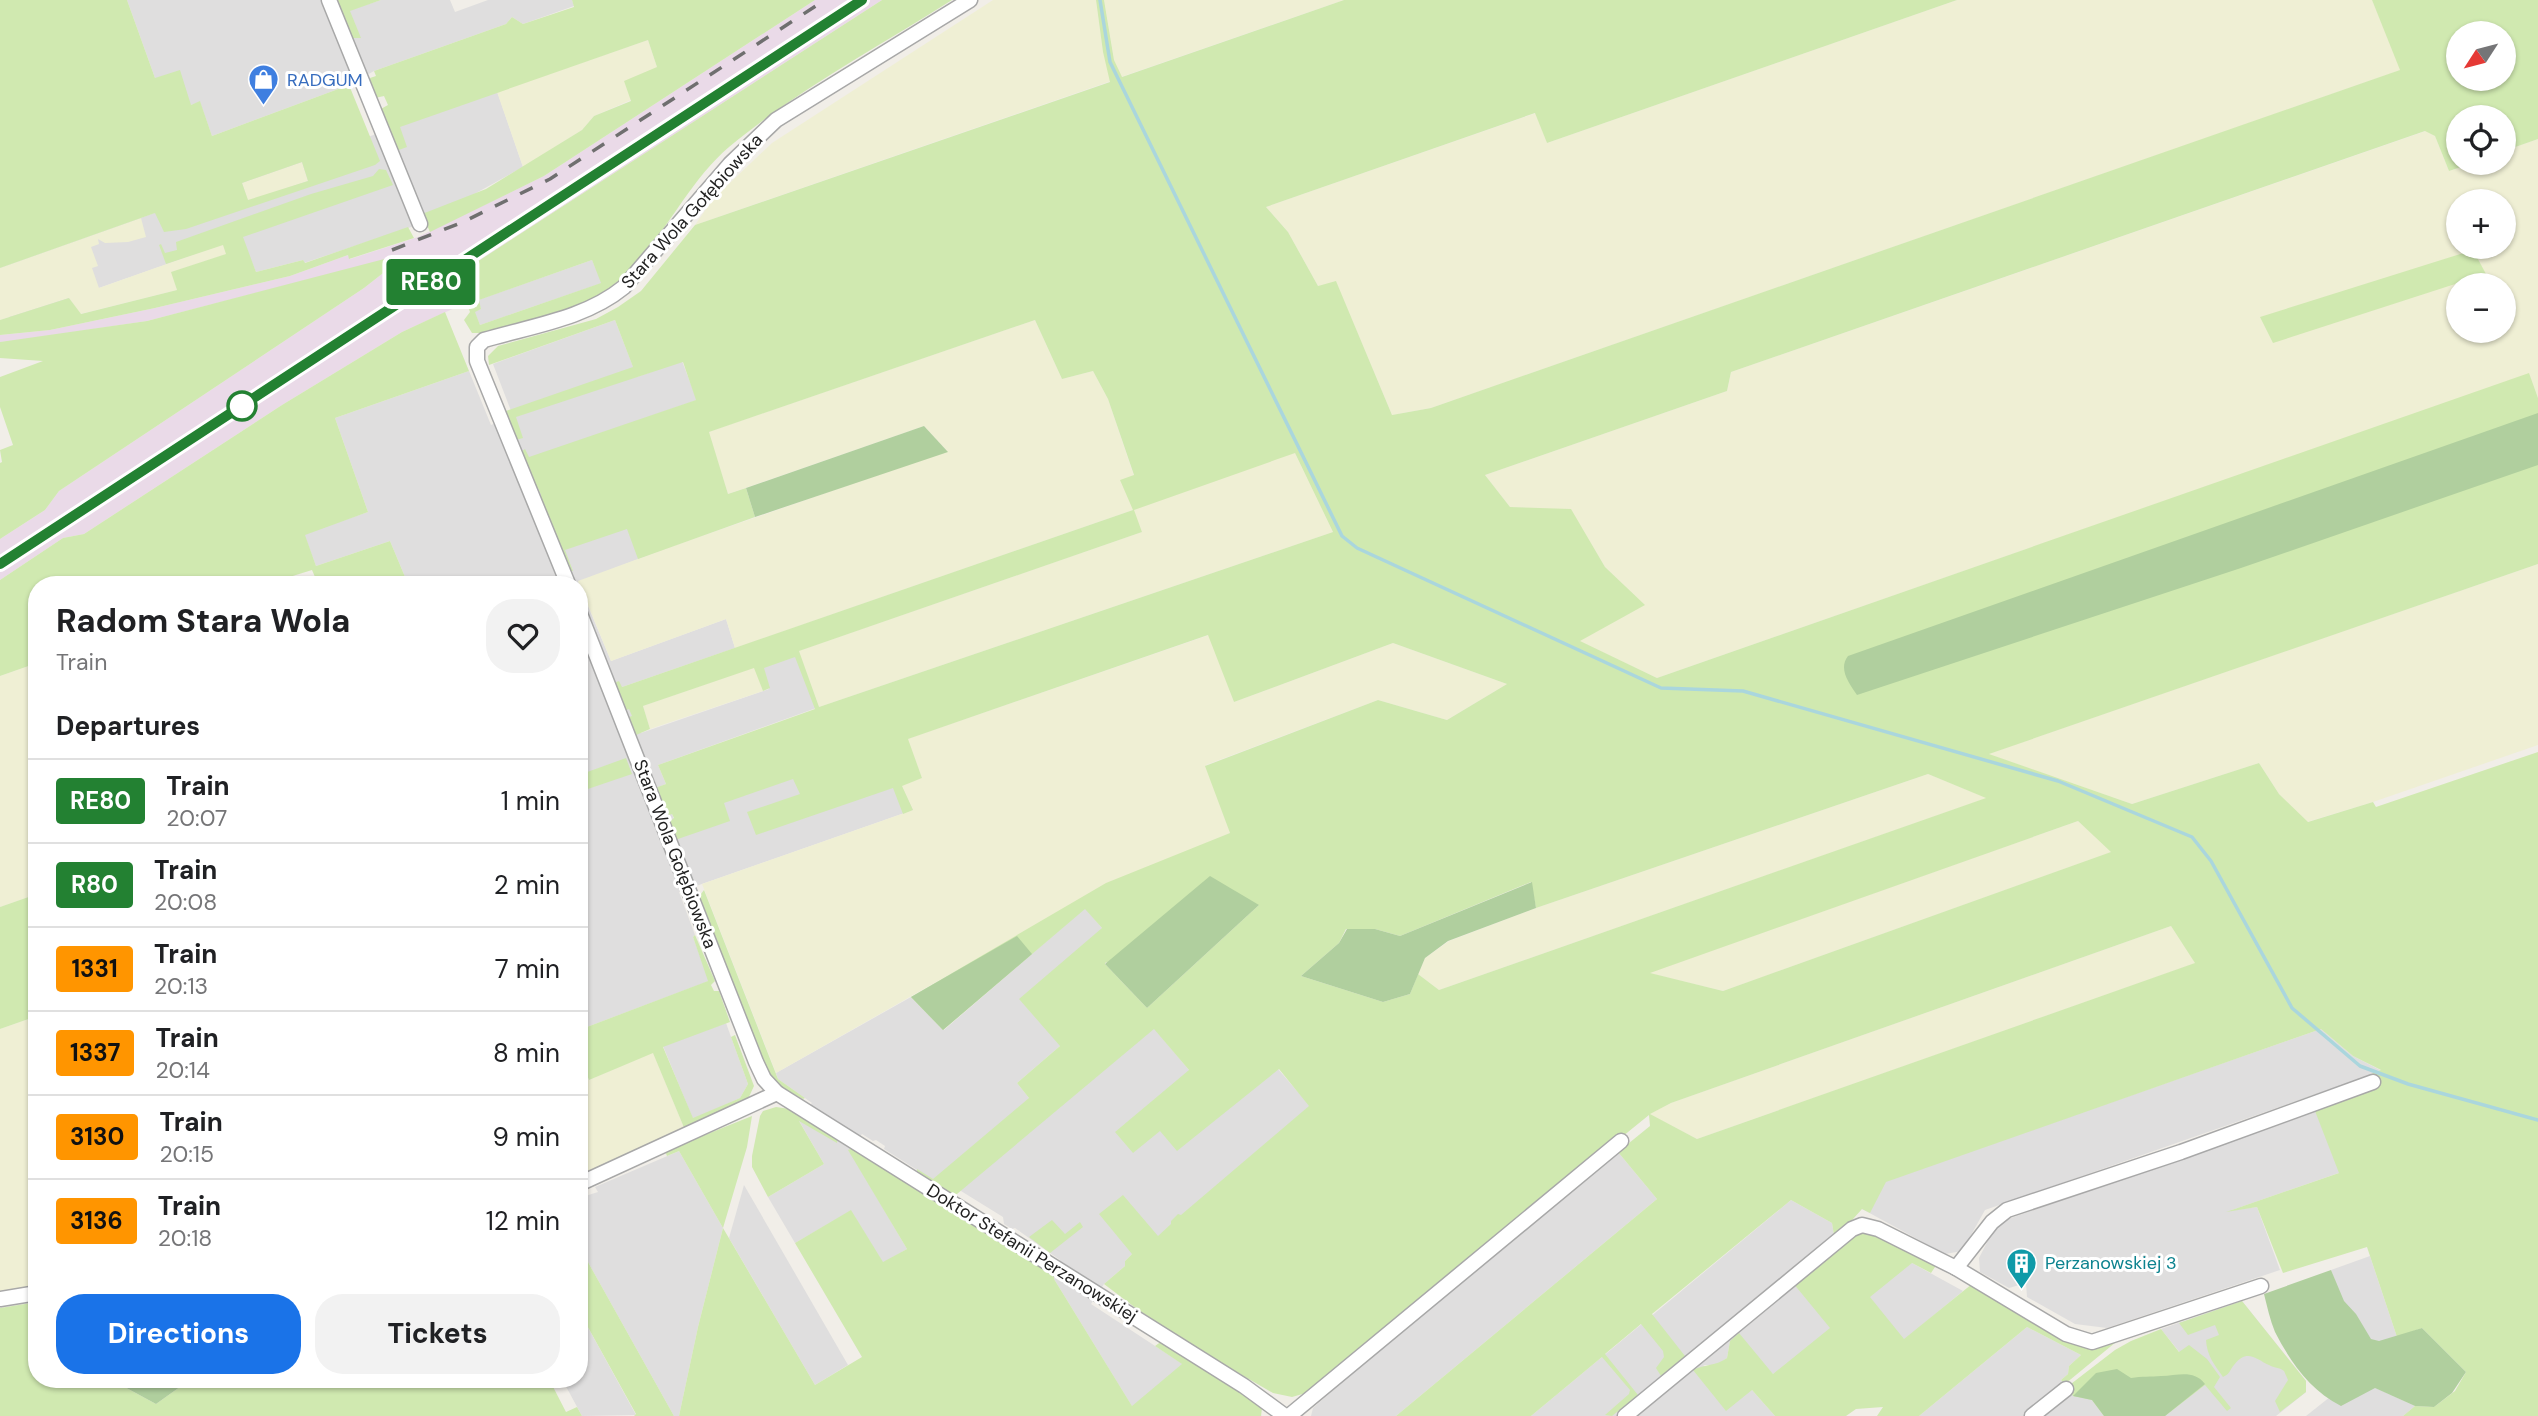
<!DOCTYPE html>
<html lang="en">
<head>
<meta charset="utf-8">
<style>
	body { margin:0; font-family:"DM Sans",sans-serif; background:#f2f2f2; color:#202124; height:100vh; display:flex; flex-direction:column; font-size:26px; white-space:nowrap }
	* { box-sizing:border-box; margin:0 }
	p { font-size:23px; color:#757577 }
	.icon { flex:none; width:38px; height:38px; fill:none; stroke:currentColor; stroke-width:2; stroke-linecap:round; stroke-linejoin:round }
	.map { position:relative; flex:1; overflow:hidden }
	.panel { position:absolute; left:28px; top:576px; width:560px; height:812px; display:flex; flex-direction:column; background:#fff; border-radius:28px; box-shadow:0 2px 5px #0004 }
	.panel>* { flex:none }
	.badge { padding:0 14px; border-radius:5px; font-size:24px; line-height:46px }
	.needle { width:46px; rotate:234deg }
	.buttons { position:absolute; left:2446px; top:21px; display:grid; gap:14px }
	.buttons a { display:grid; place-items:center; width:70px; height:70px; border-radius:50%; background:#fff; box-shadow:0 2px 5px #0004; font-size:35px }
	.map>.badge { position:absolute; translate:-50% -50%; box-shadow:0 0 0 4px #fff }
	h2 { padding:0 28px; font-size:26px; line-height:63px }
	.round { display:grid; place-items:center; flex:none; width:74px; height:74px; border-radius:28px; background:#f2f2f2 }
	.overview { display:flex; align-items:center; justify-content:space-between; height:119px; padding:0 28px }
	h1 { font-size:33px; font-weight:700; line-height:52px }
	.action { display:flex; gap:14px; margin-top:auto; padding:14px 28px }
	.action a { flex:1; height:80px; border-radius:28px; background:#1a73e8; color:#fff; font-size:28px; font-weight:700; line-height:80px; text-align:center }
	.action a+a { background:#f2f2f2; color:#202124 }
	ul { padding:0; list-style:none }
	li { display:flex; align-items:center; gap:21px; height:84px; padding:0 28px; border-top:2px solid #e0e0e0 }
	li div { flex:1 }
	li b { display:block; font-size:26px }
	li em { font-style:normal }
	li .badge { min-width:77px; font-weight:700; text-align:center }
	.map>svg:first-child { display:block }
	.residential { fill:#dfdede }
	.industrial { fill:#eadae8 }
	.farmland { fill:#efefd4; fill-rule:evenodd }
	.grass { fill:#d0e9b0; fill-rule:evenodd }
	.forest { fill:#b0cf9e }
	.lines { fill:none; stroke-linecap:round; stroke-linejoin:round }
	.stream { stroke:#aad6dd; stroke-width:3.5 }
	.minor-casing { stroke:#a8a8a8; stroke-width:17 }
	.minor { stroke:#fff; stroke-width:14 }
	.rail { stroke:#6f6f6f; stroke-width:3.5; stroke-dasharray:14 14; stroke-linecap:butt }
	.line-casing { stroke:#fff; stroke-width:16 }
	.line { stroke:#238132; stroke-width:10 }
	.stop-dot { fill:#fff; stroke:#238132; stroke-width:3.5 }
	.labels { text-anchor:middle; stroke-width:6; stroke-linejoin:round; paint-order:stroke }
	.shop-label { font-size:18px; fill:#366cbe; stroke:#fff; text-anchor:start }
	.street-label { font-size:18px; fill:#212121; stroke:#fff }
	.culture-label { font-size:18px; fill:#0d838f; stroke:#fff; text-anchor:start }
</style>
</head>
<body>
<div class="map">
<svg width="2538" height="1416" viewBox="0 0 2538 1416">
	<rect width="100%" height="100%" fill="#f1eee8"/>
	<g class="residential">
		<path d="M127,0H346L350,10L381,0H450L455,12L488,0H572L574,6L523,24L512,17L506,24L374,71L349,85L212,136L200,102L191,105L155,78Z"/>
		<path d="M497,91L523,167L420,224L304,263L303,260L256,272L242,238L10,319L0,268Z"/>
		<path d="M592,260L602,283L480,325L474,311L481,309L478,300Z"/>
		<path d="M615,320L637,377L682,361L697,400L628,424L673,546L578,582L611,661L726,619L735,648L622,687L641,733L769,689L761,665L798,651L819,707L658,765L666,784L661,786L674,819L907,739L913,810L679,892L695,935L693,937L709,981L579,1030V584H408L390,541L316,566L304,534L368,512L335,418L469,371L491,425L513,416L493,364Z"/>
		<path d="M1085,908L1102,928L1060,1046L1017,1083L1029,1098L1015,1144L1154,1028L1189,1070L1278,1069L1310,1106L1138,1254H1132L1125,1261V1266L1104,1284L1091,1304L1262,1416H1138L1054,1279L1060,1260L1015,1228L1012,1229L1004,1224L1003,1217L961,1191L933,1180L884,1149L885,1146L876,1140L873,1141L862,1134L849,1150L907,1249L883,1263L851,1211L795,1243L768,1197L824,1164L798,1119L812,1103L778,1079L776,1073L911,997L944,1030Z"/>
		<path d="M726,1023L748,1084L740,1098L693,1119L663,1046Z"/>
		<path d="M2321,1029L2353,1056L2382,1071L1985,1210L1962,1251L1945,1254L1840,1197Z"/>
		<path d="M2375,1090L2428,1142L2232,1210L2257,1207L2280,1270L2107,1328L2075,1324L2027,1297L2026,1283L2009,1288L1980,1272L1979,1258L1997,1223Z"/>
		<path d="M679,1151L723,1228L698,1327L679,1416H674L579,1246V1198L598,1192L595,1187Z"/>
		<path d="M1618,1152L1657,1199L1396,1416H1311L1313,1408L1348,1377Z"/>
		<path d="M744,1185L848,1365L815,1385L729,1238Z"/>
		<path d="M1791,1200L1832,1223L1834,1235L1787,1274L1912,1263L1963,1291L1904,1340L1773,1374L1730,1341L1727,1358L1717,1365H1703L1752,1390L1775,1416H1531Z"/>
		<path d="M2370,1256L2397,1337L2360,1348L2331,1270Z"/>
		<path d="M2242,1301L2306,1381V1392L2276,1416H2165L2205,1384L2161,1329Z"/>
		<path d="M579,1311L636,1415L582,1416L562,1379H579Z"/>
		<path d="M2027,1327L2081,1355L2069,1366L2068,1374L2061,1380L2092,1400L2104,1416H1919Z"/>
		<path d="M2354,1378L2415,1406L2403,1416H2306Z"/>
	</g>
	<path class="industrial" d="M815,0H882L449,280L459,306L402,332L282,405L84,534L63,538L0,580V539L45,510L59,491L364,288L387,270L392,258L147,321L13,341L0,342V335L50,330L155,308L290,276L348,255L350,259L418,237L544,176Z"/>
	<g class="farmland">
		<path d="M993,0H1096L1103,52L1111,81L695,225L713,199L772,143Z"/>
		<path d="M1104,0H1344L1121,77L1114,60Z"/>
		<path d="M1957,0H2372L2401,70L1431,408L1392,415L1336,282L1318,286L1288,232L1266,207L1536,113L1547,143Z"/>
		<path d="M648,40L657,67L631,100L594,116L582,130L523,167L497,92Z"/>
		<path d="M2426,131L2435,136L2449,171L2473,163H2504V151L2538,139V398L2529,374L1657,678L1579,641L1644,605L1605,567L1571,510L1510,507L1485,475L1727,391L1731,372ZM2459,201H2504V247H2459ZM2459,285H2504V331H2459Z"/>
		<path d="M302,162L308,181L248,201L242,183Z"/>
		<path d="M141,218L146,237L128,242L105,243L98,239L99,244L91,247L98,266L92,268L99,288L223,244L227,254L172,272L177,290L80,314L69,298L0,320V268Z"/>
		<path d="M1035,320L1062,379L1093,371L1108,399L1134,476L1295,453L1333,532L819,707L798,651L1142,532L1133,510L735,648L726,619L611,661L578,581L673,546L947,451L924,426L728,494L708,432Z"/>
		<path d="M2538,564V745L2373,802L2307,822L2279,794L2259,763L2132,804L1988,754Z"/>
		<path d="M1209,635L1234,702L1393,643L1507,684L1447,720L1378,700L1206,765L1230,833L1179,855L1017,936L776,1073L702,884L913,810L901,785L922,778L907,739Z"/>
		<path d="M37,663V894L0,907V676Z"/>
		<path d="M755,667L763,691L650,729L643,706Z"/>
		<path d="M1928,774L1987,798L1439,990L1418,974L1425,958L1449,941L1536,908Z"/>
		<path d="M2078,821L2112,852L1723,991L1648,973Z"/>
		<path d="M2171,926L2196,963L1697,1139L1649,1114L1671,1103Z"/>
		<path d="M37,1016V1285L0,1291V1029Z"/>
		<path d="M653,1052L685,1130L579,1176V1054L589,1080Z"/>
	</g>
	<g class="grass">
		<path d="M0,0H127L155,78L180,70L191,105L200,101L212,136L349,85L380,161L375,165L186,229L164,232L155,213L0,268ZM302,162L308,181L248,200L242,183Z"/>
		<path d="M336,0H381L350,11L361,38H351Z"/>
		<path d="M572,0H815L544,176L430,232L422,214L486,189L582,130L594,116L631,101L624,81L657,67L648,40L400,127L407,147L396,151L379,110L388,105L384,96L375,98L367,79L376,76L374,71L506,24L512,17L523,24L574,7Z"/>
		<path d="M882,0H952C878,47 796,91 729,147C687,183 665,237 625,275C588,311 530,319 483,333H472L464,320L470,312L467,304L459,306L449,280ZM592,260L601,283L480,325L475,312L481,309L479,300Z"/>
		<path d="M1096,0H1104L1114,60L1122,77L1344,0H1957L1547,143L1535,113L1266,207L1288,232L1318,286L1336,281L1392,415L1431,408L2400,70L2372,0H2538V139L2504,151V117H2459V163H2473L2449,171L2435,136L2425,131L1731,372L1727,391L1485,475L1510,507L1571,509L1605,567L1645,605L1580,641L1657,678L2529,373L2538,398V564L1989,754L2132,804L2259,763L2279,794L2308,822L2373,802L2376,807L2538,752V1416H2403L2415,1406L2434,1407L2455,1391L2466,1372L2422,1328L2397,1337L2367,1247L2283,1273L2257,1207L2226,1212L2339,1173L2315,1111L2374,1090L2369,1075L2381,1070L2353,1056L2321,1029L1886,1182L1870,1213L1862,1209L1845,1228L1834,1235L1832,1223L1791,1200L1652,1314L1685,1356L1661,1376L1656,1368L1664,1357L1663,1351L1641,1324L1605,1354L1638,1395L1612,1416L1605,1415L1629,1394L1630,1390L1602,1357L1531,1416H1396L1657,1199L1618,1152L1650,1126L1649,1115L1306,1393L1292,1397L1273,1393L1204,1353L1137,1309L1104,1284L1125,1266V1261L1132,1254L1099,1214L1123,1195L1158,1236L1171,1224V1221L1178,1214L1181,1215L1309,1106L1279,1069L1177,1151L1160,1131L1133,1153L1115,1132L1189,1070L1154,1029L957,1194L952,1195L917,1174V1169L933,1179L1029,1098L1017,1083L1060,1046L1019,999L1102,928L1085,909L943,1030L911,997L1106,883L1230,833L1205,766L1378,700L1447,720L1507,684L1393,643L1234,702L1208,635L908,739L922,778L902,786L913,810L903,814L893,788L756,835L747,812L800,794L793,779L724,803L730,821L675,840L669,822L674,818L672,814L666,816L655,788L666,784L658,765L815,709L795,657L764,668L770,688L763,691L754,668L643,706L650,729L636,735L627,718L632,716L629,709L624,711L614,683L619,681L622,687L1133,510L1120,480L1134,475L1108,399L1093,371L1062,379L1035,320L709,432L728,494L746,488L755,517L638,559L627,529L565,550L573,571L568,572L537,498L541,495L538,488L536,489L521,452L525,449L529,457L696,400L683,362L516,417L523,438L516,440L505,419L508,417L506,411L633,367L615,320L489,365L488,356L498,346L596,319L618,307L641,291L695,225L1110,82L1103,52ZM2459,33H2504V79H2459ZM1295,453L1333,532L819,707L799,651L1142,532L1134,510ZM1928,774L1986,798L1439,990L1418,974L1410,994L1383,1002L1301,976L1339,943L1346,929H1375L1400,936L1531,882L1536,908ZM2078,821L2111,852L1723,991L1650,973ZM1259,905L1147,1008L1105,964V963ZM2171,926L2195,963L1697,1139L1650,1114L1671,1103Z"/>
		<path d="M379,169L386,170L393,185L243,237L256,272L303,260L305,263L408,227L414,238L349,259L348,255L290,276L155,308L50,330L0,335V320L69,298L81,314L177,290L171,272L226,254L223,245L166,264L159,245L161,244L165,253L177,250L176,242L311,194L373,176Z"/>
		<path d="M2473,250L2486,274L2273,343L2260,317Z"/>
		<path d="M392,257L387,270L364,288L59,491L45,510L0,539V463L2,462L0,450L13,445L0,407V377L43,361L0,358V342L147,321Z"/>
		<path d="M445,312L469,371L335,418L368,512L305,535L316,566L390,541L408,584H318L312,570L267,584H37V663L0,676V580L63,538L84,534L282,405L402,332Z"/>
		<path d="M626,758L632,774L579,792V775Z"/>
		<path d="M704,890L778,1079L805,1098L803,1099L777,1085L767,1073L698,898Z"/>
		<path d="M37,894V1016L0,1029V907Z"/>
		<path d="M695,935L715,981L711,985L714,991H719L730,1022L663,1047L693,1118L740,1098L748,1084L731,1037L735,1035L754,1086L747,1101L685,1130L653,1053L589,1080L579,1054V1030L708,981L693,937Z"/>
		<path d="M776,1107L790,1109L838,1138L837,1143L799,1121L824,1164L768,1197L752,1167V1156L760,1116L763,1111Z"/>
		<path d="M752,1116L747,1147L723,1228L815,1385L862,1357L795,1243L851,1210L883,1262L907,1249L848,1150L854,1147L1054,1273V1279L1132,1406L1182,1364L1155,1346L1162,1341L1250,1397L1262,1408L1261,1416H679L698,1327L723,1228L679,1151L667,1156L665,1151Z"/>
		<path d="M1052,1220L1065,1234L1080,1222L1083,1227L1050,1253L1029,1237Z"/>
		<path d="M1865,1230L1937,1264L1931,1273L1912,1263L1870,1297L1904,1339L1972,1284L2099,1347L2116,1342L2065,1384L2061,1380L2068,1374L2069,1366L2081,1355L2027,1327L1919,1416H1877L1883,1407L1856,1409L1846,1416H1775L1752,1390L1726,1411L1693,1370C1705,1364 1716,1366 1727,1358L1730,1341L1739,1333L1773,1374L1830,1328L1793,1283L1852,1236Z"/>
		<path d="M579,1246L674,1416H634L636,1414L579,1311Z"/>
		<path d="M2242,1301L2306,1381V1392L2280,1412L2275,1401L2288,1380L2284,1371C2279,1367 2274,1368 2269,1365C2256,1359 2247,1348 2234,1365C2229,1371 2230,1374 2223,1377C2214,1364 2207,1356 2206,1340L2219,1335L2215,1325L2188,1335L2179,1323Z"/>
		<path d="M37,1302V1379H110L156,1404L191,1379H549L566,1412L577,1407L582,1416H0V1308Z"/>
		<path d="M2161,1329L2179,1352L2189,1345L2207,1359L2220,1377L2214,1387L2231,1408L2227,1411L2205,1385L2165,1416H2104L2092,1400L2073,1396L2067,1387L2115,1350L2131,1341Z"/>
	</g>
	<g class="forest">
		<path d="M2538,413V465L2241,568L1857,695C1849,683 1838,669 1848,656Z"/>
		<path d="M924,426L948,452L755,517L746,488Z"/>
		<path d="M1210,876L1259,905L1147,1008L1105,964Z"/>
		<path d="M1532,882L1536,908L1448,941L1425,958L1410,994L1383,1002L1301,976L1339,943L1347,929H1375L1400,936Z"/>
		<path d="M1017,936L1032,954L943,1030L911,997Z"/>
		<path d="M2331,1270L2344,1301L2356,1314L2371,1339L2379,1341L2422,1328L2466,1372L2452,1393L2434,1407L2415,1406L2375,1388L2341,1406C2310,1390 2291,1363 2275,1332C2270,1320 2267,1306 2264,1294Z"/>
		<path d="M2117,1369L2131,1378C2142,1376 2151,1377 2161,1376C2178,1376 2193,1369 2205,1384L2165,1416H2104L2092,1400L2073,1396L2096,1373Z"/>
		<path d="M110,1379H191L156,1404Z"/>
	</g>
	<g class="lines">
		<path class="stream" d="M1100,0L1110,62L1342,536L1357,548L1661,688L1743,691L2058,781L2192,837L2211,861L2292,1008L2360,1066L2408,1084L2538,1120"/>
		<defs>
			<g id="minor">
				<path d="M329,0L420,224"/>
				<path d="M568,584L477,361V347L484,340C531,326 585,319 624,287L730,164L776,120L970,0"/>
				<path d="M579,611L756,1062L764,1079L777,1093L1244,1386L1285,1416"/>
				<path d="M579,1184L777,1093"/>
				<path d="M1956,1268L1992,1222L2007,1210L2181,1152L2373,1082"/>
				<path d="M0,1299L37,1293"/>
				<path d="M1289,1416L1621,1141"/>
				<path d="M1625,1416L1852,1229L1862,1225L1878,1229L1956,1268L2066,1334L2092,1342L2261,1286"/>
				<path d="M2032,1416L2066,1389"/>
			</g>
		</defs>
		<use href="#minor" class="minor-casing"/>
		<use href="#minor" class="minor"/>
		<g class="rail">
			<path d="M392,250L463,222L550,179L825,0"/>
			<path d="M0,564L862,0"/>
		</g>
	</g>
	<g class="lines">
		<defs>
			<path id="line" d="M0,564L862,0"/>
		</defs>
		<use href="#line" class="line-casing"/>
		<use href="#line" class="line"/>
	</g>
	<defs>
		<symbol id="shop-pin" viewBox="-11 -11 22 30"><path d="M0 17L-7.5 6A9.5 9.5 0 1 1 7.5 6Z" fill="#3f7fe0" stroke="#fff"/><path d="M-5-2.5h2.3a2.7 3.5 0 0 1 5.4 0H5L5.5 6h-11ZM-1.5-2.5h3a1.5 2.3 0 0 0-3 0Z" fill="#fff"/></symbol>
		<symbol id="building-pin" viewBox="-11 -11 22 30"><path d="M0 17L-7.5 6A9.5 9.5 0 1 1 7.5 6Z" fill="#0f9aa8" stroke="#fff"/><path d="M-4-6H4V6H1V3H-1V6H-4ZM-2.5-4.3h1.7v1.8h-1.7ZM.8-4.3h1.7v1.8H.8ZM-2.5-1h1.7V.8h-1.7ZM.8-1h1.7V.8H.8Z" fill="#fff"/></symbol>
	</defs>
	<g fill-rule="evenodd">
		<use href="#shop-pin" x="246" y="62" width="35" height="47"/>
		<use href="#building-pin" x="2004" y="1246" width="35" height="47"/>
	</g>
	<circle class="stop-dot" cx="242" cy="406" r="14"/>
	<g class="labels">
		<g class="shop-label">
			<text x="287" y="86">RADGUM</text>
		</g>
		<g class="street-label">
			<text transform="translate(692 211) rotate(-48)" y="6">Stara Wola Gołębiowska</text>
			<text transform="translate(675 854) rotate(69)" y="6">Stara Wola Gołębiowska</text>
			<text transform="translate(1032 1253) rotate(32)" y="6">Doktor Stefanii Perzanowskiej</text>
		</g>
		<g class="culture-label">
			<text x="2045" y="1269">Perzanowskiej 3</text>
		</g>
	</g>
</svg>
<div class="buttons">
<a><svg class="needle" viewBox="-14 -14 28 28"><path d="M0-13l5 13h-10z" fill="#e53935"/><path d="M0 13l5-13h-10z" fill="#757577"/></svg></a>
<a><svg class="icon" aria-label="locate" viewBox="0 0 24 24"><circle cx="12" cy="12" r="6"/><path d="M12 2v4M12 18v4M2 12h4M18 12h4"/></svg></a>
<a>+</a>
<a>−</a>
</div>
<b class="badge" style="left:431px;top:282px;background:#238132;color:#fff">RE80</b>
<section class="panel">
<div class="overview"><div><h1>Radom Stara Wola</h1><p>Train</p></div><a class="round"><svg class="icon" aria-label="heart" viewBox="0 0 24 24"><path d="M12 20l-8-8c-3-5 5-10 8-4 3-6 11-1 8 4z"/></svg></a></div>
<h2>Departures</h2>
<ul>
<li><span class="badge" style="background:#238132;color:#fff">RE80</span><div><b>Train</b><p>20:07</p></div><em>1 min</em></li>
<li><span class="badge" style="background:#238132;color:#fff">R80</span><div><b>Train</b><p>20:08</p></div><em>2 min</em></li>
<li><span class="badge" style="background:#ff9500;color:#111">1331</span><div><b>Train</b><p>20:13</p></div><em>7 min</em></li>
<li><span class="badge" style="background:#ff9500;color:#111">1337</span><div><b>Train</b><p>20:14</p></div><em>8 min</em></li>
<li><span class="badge" style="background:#ff9500;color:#111">3130</span><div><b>Train</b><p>20:15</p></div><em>9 min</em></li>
<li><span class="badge" style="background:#ff9500;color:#111">3136</span><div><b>Train</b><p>20:18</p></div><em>12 min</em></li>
</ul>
<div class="action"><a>Directions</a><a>Tickets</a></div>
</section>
</div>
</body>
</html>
